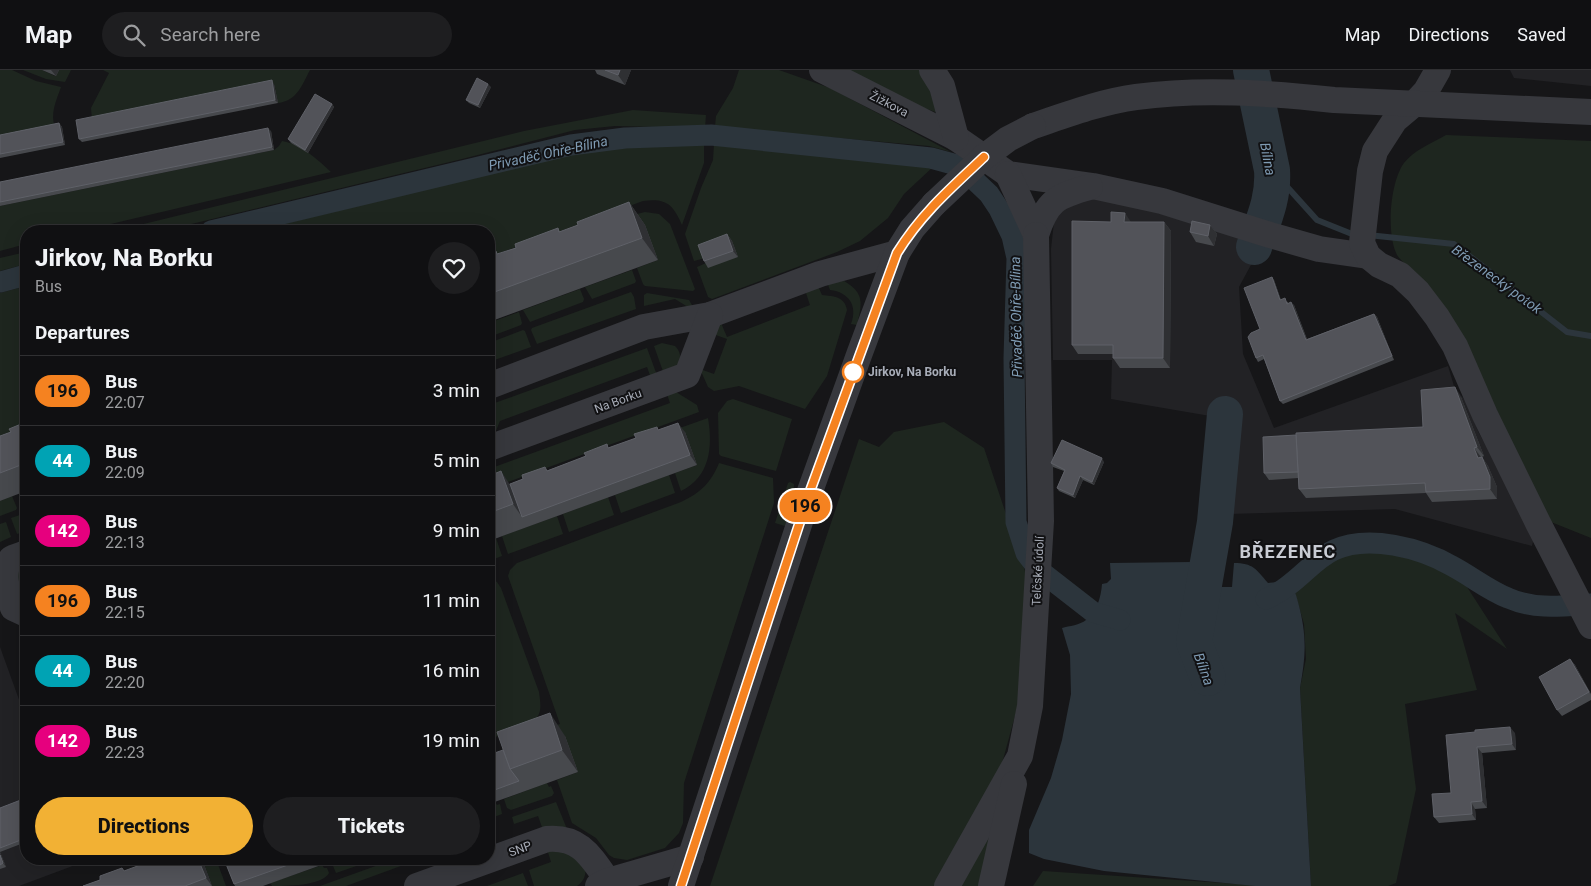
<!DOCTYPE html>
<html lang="en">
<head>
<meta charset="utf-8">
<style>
	body { margin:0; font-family:Roboto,sans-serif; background:#1e1e20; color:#f1f3f6; height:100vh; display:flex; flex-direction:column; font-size:19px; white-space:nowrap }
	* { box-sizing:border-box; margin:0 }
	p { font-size:16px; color:#9c9d9f }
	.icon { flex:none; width:28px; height:28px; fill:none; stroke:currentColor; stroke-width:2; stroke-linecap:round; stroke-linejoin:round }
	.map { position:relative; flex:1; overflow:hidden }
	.details { position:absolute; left:20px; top:155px; width:475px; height:640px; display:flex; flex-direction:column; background:#101012; border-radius:20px; box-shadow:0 5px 20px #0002,0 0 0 1px #303032 }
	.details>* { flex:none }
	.badge { padding:0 10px; border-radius:16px; font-size:18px; line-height:32px }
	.map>.badge { position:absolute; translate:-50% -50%; box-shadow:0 0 0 2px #fff }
	h2 { padding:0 15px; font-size:19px; line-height:45px }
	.round { display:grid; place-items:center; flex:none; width:52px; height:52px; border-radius:26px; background:#1e1e20 }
	.overview { display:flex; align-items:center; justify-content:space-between; height:85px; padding:0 15px }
	h1 { font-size:24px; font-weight:800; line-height:38px }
	.cta { display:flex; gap:10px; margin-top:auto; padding:10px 15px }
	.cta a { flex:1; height:58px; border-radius:30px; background:#f2b134; color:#111; font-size:20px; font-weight:800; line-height:58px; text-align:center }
	.cta a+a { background:#1e1e20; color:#f1f3f6 }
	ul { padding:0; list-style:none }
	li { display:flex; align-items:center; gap:15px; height:70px; padding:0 15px; border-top:1px solid #303032 }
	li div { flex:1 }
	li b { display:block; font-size:19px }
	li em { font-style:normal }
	li .badge { min-width:55px; font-weight:700; text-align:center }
	header { display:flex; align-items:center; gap:30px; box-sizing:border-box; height:70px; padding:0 25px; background:#101012; border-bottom:1px solid #303032 }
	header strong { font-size:24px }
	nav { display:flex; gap:28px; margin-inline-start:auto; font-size:18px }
	.search { width:350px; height:45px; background:#1e1e20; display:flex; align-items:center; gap:12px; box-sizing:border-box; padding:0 18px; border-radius:28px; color:#9c9d9f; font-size:19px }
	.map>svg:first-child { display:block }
	.built { fill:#222225 }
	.green { fill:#1e261f }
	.water { fill:#2c353c }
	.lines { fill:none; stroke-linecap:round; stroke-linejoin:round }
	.stream { stroke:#2c353c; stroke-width:6 }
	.canal { stroke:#2c353c; stroke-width:21 }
	.river { stroke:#2c353c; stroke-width:36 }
	.minor { stroke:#37383d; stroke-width:26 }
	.minor-bridge { stroke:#37383d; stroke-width:26 }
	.wall { fill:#47494d }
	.shaded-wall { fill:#2f3033 }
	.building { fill:#525359; stroke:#5f6168 }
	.line-casing { stroke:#fff; stroke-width:11 }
	.line { stroke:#f58220; stroke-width:8 }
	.stop-dot { fill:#fff; stroke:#f58220; stroke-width:2.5 }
	.labels { text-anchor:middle; stroke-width:4; stroke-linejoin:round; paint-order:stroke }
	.street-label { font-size:12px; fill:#a8adb8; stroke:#111113 }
	.stop-label { font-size:12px; font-weight:bold; fill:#a8adb8; stroke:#111113; text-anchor:start }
	.water-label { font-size:14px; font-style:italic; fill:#7f9bb3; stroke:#111113 }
	.district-label { font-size:18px; font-weight:bold; letter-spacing:1px; fill:#c9ccd4; stroke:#111113 }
</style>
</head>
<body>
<header>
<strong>Map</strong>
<div class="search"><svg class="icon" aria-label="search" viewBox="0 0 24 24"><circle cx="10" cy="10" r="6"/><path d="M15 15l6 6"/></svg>Search here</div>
<nav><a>Map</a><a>Directions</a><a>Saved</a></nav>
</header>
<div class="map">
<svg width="1591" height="816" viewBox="0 0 1591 816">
	<rect width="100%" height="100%" fill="#161618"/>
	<g class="built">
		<path d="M1510,0H1591V16L1514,8Z"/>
		<path d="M1105,126L1246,167L1243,172L1259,180L1239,217L1243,284L1274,358L1448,296L1454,316L1466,332L1479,363L1535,463L1532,476L1395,439L1229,444L1233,345L1225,344L1216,347L1111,329L1112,290H1053L1051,179L1054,152L1060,141L1069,134Z"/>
		<path d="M0,577L26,649V789H80L78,794L19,816H0Z"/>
	</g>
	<g class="green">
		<path d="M0,0H12L36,11L61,17C56,31 50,43 55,58L0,69Z"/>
		<path d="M23,0H42L55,6L59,0H71L65,12L46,9Z"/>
		<path d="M103,0H310C302,15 297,31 278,33L274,14L92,50L91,38L109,3Z"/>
		<path d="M739,0H779L830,18L951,82L929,76L715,57L716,46L733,18Z"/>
		<path d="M848,0H924L938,43L924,38Z"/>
		<path d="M633,40L706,45L705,58L615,56L575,60L462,89L162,161H115L524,61Z"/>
		<path d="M1446,65L1591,71V468L1546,450L1405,194C1402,191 1399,188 1397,185C1386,164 1390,112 1404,93C1414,80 1432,73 1446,65Z"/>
		<path d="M282,71C301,74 317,89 331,102L81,161H26V174L0,181V136L274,80L279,76Z"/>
		<path d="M704,74V93L682,155C673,134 666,128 643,131L489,187V161H254L572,84L628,76Z"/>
		<path d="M714,74L915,91L934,96L904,124L888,148L860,171L837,182L712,229L708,227L697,197L706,193L705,188L694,191L685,164L701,118L713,90Z"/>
		<path d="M645,142L659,144L670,154L695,219L693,221L645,216L643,214L637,198L658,190L637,144Z"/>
		<path d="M26,182V194L0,201V188Z"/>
		<path d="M632,200L636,211L635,213L592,229L585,217Z"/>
		<path d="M844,211C865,223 862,234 857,255L851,254C858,236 849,222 830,220L827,212Z"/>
		<path d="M26,216V356L0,366V223Z"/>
		<path d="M818,216L822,225C834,226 845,227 847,240L827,306L805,339L739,316L714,321L708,317L700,299L714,304L727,269L713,264L721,253L727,267L810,235L805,220Z"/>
		<path d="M580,219L584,229L583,232L530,252L523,240Z"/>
		<path d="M631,222L634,227L636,239L537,274L531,260L532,258Z"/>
		<path d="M647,223L689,230L696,242L675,229L644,236V225Z"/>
		<path d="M519,242L522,253L521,255L489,267V253Z"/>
		<path d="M523,260L525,261L531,277L489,292V273Z"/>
		<path d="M662,273L675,276C687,288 675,299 665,307L654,276Z"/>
		<path d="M647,278L658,308L652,311L647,297L500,351L493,368L489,369V335Z"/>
		<path d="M676,322L697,335L699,342L489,419V399L670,333L667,324Z"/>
		<path d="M733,329L792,349L776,401L721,386L719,384L718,343L727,331Z"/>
		<path d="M708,348C713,377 710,407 681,421L675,403L697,395L660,365Z"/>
		<path d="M944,352L984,378L1026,504L1018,635L998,708L935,816H710L859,369L879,377L894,362Z"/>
		<path d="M719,393L773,408L774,433L684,713L683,753L679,763L665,778L627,790L614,788L609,785L596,768L572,753L557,710L578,702L538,662L560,654L508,506L510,500L517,493L681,432C700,423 711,413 719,393Z"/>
		<path d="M669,405L675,423L621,443L615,425Z"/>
		<path d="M790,412L794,414L791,455L788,457L775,453L788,413Z"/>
		<path d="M12,426L17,438L16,440L0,446V431Z"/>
		<path d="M608,427L614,445L569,462L563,444Z"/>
		<path d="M26,443V461L17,464L11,448Z"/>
		<path d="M557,446L563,464L508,484L502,466Z"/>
		<path d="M6,452L11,467L0,472V454Z"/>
		<path d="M496,468L502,486L489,491V471Z"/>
		<path d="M1384,479L1411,483L1458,503L1507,579L1455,543L1477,620L1405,634L1416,719L1396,813L1388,816H1311L1300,618L1306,589L1304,554L1293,516C1310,502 1327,483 1349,480C1360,479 1373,479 1384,479Z"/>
		<path d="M26,496V533L15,519L18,499Z"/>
		<path d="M489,507L497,512L501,518L539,622C540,630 542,639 538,646C530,660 503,664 489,669Z"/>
		<path d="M547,713L549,717L551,716L554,723L552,726L511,740L507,738L504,729Z"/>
		<path d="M495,732L497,735L500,734L502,744L489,749V734Z"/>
		<path d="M556,732L567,759L543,760L538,746L514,754L512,747Z"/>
		<path d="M997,740L980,816H956Z"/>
		<path d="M564,777L586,799C585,807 584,811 577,816H534L529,800L551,792L547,779Z"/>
		<path d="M202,789H216L226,816H212Z"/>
		<path d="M339,789H377L336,803L331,791Z"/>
		<path d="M395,789H420L346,816H320Z"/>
		<path d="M322,795L324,798H327L329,803C322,816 286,816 272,816L270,813Z"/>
		<path d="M1043,801L1254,815L1255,816H1033Z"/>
		<path d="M523,803L528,816H487Z"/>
	</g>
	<path class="water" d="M1192,492L1186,560L1202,563L1218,492H1220V517H1232L1234,493C1253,493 1256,499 1268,513L1289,511C1294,518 1296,524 1298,532C1307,565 1306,585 1300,618L1311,816H1255L1104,801L1044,789L1029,783V760L1051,708L1062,670L1071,624L1070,585L1062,558C1069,556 1080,555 1086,550C1097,542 1101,527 1102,514L1107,513L1111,509L1110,493Z"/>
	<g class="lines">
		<g class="stream">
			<path d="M1272,100L1317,150L1352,164H1358"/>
			<path d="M1368,165L1454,174L1567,262L1591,266"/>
		</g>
		<g class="canal">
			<path d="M211,161L571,75L625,68L711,65L931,88L953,94L969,105L989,124L999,139L1012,166L1017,188L1014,288L1016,452L1026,483L1039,500L1093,542L1120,550"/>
			<path d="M0,212L26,205"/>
			<path d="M1266,529C1274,525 1282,521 1289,515C1304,504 1317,488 1334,480C1368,464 1421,478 1452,496C1471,506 1488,520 1508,528C1535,540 1563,536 1591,534"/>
		</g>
		<g class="river">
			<path d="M1251,0L1272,100C1274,129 1263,151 1254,177"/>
			<path d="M1208,608L1194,572L1215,452L1225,344"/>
		</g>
		<g class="minor">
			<path d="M822,0L956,68L1008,104L1093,116L1162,131L1270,165L1319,179L1368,186"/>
			<path d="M932,0L942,16L956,68"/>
			<path d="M1438,0L1426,21L1414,34L1395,50L1375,81L1370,101L1362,173L1368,186L1379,195L1400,205L1418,222L1437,247L1455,276L1485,345L1538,453L1591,556"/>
			<path d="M1033,56C1066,45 1100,32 1136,27C1202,18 1268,23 1334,30L1591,42"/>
			<path d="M1008,104L1036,165C1047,131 1056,126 1090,117"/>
			<path d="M489,316L644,257L710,245L820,204L897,183"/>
			<path d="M489,378L687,305L710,245"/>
			<path d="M26,483C22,485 15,486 11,489C0,502 8,523 13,538L26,544"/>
			<path d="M417,816L547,769C580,766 591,787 608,811"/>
			<path d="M598,816L608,811L691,787"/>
			<path d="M681,816L809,424L859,285L897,183L912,159L934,134"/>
			<path d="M947,816L1020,686L1030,636L1041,451L1036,165"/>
			<path d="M991,816L1014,714"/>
		</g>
		<path class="minor-bridge" d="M934,134L984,87L1008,69L1033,56"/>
	</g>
	<g class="wall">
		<path d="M42,0H59L56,6Z"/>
		<path d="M595,0H631L625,15L597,4Z"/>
		<path d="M274,14L278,33L82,72L79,69Z"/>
		<path d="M491,17L480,38L469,33L466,30Z"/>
		<path d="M332,34L334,37L308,83L291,73L288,69Z"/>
		<path d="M59,53L62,57L65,75L0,88V65Z"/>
		<path d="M271,61L274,80L0,136V112Z"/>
		<path d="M629,132L645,155L658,190L489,252V184H498L516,178L558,158L560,162L578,155Z"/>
		<path d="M1111,152H1164L1171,161L1170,298H1120L1113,288V284H1078L1072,275Z"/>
		<path d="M1210,155L1217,164L1214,176L1196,172L1190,162Z"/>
		<path d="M727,164L732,171L738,187L708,198L704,191Z"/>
		<path d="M1272,207L1274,210L1281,230L1288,232V233L1294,235L1307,269L1374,244L1377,247L1394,290L1283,334L1280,331L1264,289L1258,292L1256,288L1260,259Z"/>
		<path d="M1461,327L1484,386L1482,387L1488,396L1497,417V429L1432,432L1426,423L1306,428L1299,419L1298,408L1269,410L1264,403L1296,365L1423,357Z"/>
		<path d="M26,352V421L0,431V366L11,362Z"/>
		<path d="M659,360L685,362L697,395L489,471V406L510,414Z"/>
		<path d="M1104,392L1094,415L1083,410L1075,428L1059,421L1057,418L1064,401L1053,397L1051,393Z"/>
		<path d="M1570,589L1575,595L1591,624V630L1562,646L1557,640Z"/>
		<path d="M1475,662L1515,663L1516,680L1482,683L1487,738L1475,739L1476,750L1439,753L1434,747L1451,723Z"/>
		<path d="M565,666L578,702L489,734V685Z"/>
		<path d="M26,728V772L0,782V738Z"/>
		<path d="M0,782L6,797L0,799Z"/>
		<path d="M202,789L212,816H83L125,801Z"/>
		<path d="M224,789H338L263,816H235Z"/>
	</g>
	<g class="shaded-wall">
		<path d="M51,0H59L56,6Z"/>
		<path d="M620,0H631L625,15L618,5Z"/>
		<path d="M272,10L274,14L278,33L275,30Z"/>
		<path d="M488,14L491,17L480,38L478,35Z"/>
		<path d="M332,34L334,37L308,83L305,80Z"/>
		<path d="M59,53L62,57L65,75L63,72Z"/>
		<path d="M268,58L271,61L274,80L272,77Z"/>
		<path d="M629,132L645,155L658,190L642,168Z"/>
		<path d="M1125,143L1131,152H1124Z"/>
		<path d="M1164,152L1171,161L1170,298L1163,288Z"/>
		<path d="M1210,155L1217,164L1214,176L1208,166Z"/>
		<path d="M727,164L732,171L738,187L733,181Z"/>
		<path d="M1272,207L1274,210L1282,233L1280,230Z"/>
		<path d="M1291,232L1294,235L1308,273L1306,270Z"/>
		<path d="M1374,244L1377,247L1394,290L1392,286Z"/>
		<path d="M1455,317L1461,327L1484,386L1477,377Z"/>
		<path d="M678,353L685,362L697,395L690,385Z"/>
		<path d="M1474,378L1481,387L1478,388Z"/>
		<path d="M1482,387L1488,396L1497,417V429L1490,419Z"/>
		<path d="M1102,388L1104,392L1094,415L1092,412Z"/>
		<path d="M501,401L516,424L522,447L513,434Z"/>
		<path d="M1080,406L1083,410L1075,428L1073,425Z"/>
		<path d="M1570,589L1575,595L1591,625L1589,622Z"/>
		<path d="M550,643L565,666L578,702L562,680Z"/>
		<path d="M1510,657L1515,663L1516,680L1512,674Z"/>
		<path d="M1477,677L1482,683L1487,738L1482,731Z"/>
		<path d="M1471,732L1475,739L1476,750L1472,744Z"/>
		<path d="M0,782L6,797L3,793L0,785Z"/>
		<path d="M198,789H202L212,816L206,808Z"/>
	</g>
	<g class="building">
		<path d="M605,0H620L618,5Z"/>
		<path d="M477,8L488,14L478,35L466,30Z"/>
		<path d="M272,10L275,30L79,69L76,50Z"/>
		<path d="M315,24L332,34L305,80L288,69Z"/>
		<path d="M59,53L63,72L0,84V65Z"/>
		<path d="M268,58L272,77L0,132V112Z"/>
		<path d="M629,132L642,168L489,224V184L496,181L497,184L516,178L515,174L558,158L559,162L578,155L577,152Z"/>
		<path d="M1111,142L1125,143L1124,152H1164L1163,288H1113V275H1072V151L1111,152Z"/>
		<path d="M1192,151L1210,155L1208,166L1190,162Z"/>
		<path d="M727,164L733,181L704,191L698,175Z"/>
		<path d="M1272,207L1280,230L1285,228L1287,234L1291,232L1306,270L1374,244L1392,286L1280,331L1263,285L1256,288L1248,267L1251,263L1260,259L1244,218Z"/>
		<path d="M1455,317L1477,377L1474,378L1478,388L1482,387L1490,407V419L1426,422L1425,413L1299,419L1296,363L1423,357L1421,320Z"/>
		<path d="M26,352V393L0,403V366L11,362L9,359Z"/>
		<path d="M678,353L690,385L522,447L510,414L523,409L522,405L545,397L547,401L586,386L584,383L607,374L608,378L636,368L634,364L657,357L658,360Z"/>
		<path d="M1296,365L1298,402L1264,403L1263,367Z"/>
		<path d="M1062,370L1102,388L1092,412L1080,406L1073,425L1057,418L1065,400L1051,393Z"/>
		<path d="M501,401L513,434L489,443V406Z"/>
		<path d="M1570,589L1589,622L1557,640L1539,607Z"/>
		<path d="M550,643L562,680L510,699L497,662Z"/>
		<path d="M1510,657L1512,674L1477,677L1482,731L1471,732L1472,744L1434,747L1432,724L1451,723L1446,665L1475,662V660Z"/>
		<path d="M503,680L510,699L519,711L489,722V685Z"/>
		<path d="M26,728V768L0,778V738Z"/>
		<path d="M0,785L3,793L0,795Z"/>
		<path d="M151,789H198L206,808L185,816H83L100,810V806L122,798L124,801L151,791Z"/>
		<path d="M224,789H305L234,814Z"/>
	</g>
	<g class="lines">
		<defs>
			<path id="line" d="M681,816L809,424L897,183C921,144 951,118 984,87"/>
		</defs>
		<use href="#line" class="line-casing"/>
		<use href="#line" class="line"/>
	</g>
	<circle class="stop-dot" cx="853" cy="302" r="10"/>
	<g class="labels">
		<g class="street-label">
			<text transform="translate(889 34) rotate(27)" y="4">Žižkova</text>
			<text transform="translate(618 331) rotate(-20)" y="4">Na Borku</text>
			<text transform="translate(1038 501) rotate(-87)" y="4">Telčské údolí</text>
			<text transform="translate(520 779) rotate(-20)" y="4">SNP</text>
		</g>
		<g class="stop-label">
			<text x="868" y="306">Jirkov, Na Borku</text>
		</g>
		<g class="water-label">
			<text transform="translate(548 83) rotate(-12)" y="5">Přivaděč Ohře-Bílina</text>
			<text transform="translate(1268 89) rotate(79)" y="5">Bílina</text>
			<text transform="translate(1497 209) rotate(36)" y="5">Březenecký potok</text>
			<text transform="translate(1016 247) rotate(-91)" y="5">Přivaděč Ohře-Bílina</text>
			<text transform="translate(1204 599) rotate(70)" y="5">Bílina</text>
		</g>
		<g class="district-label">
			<text x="1288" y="488">BŘEZENEC</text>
		</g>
	</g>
</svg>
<b class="badge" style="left:805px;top:436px;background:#f58220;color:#111">196</b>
<section class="details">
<div class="overview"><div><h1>Jirkov, Na Borku</h1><p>Bus</p></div><a class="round"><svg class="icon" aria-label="heart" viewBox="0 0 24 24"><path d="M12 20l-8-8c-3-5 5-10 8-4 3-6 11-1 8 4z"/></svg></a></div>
<h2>Departures</h2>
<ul>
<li><span class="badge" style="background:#f58220;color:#111">196</span><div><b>Bus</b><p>22:07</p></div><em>3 min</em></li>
<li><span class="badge" style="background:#00a3b4;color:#fff">44</span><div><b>Bus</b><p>22:09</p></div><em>5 min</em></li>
<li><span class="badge" style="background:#e6007e;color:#fff">142</span><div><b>Bus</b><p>22:13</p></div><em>9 min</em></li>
<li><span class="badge" style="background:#f58220;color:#111">196</span><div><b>Bus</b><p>22:15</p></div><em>11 min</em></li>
<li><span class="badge" style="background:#00a3b4;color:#fff">44</span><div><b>Bus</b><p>22:20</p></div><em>16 min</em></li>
<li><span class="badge" style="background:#e6007e;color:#fff">142</span><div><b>Bus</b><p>22:23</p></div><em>19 min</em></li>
</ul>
<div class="cta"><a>Directions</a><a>Tickets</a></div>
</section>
</div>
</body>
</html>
